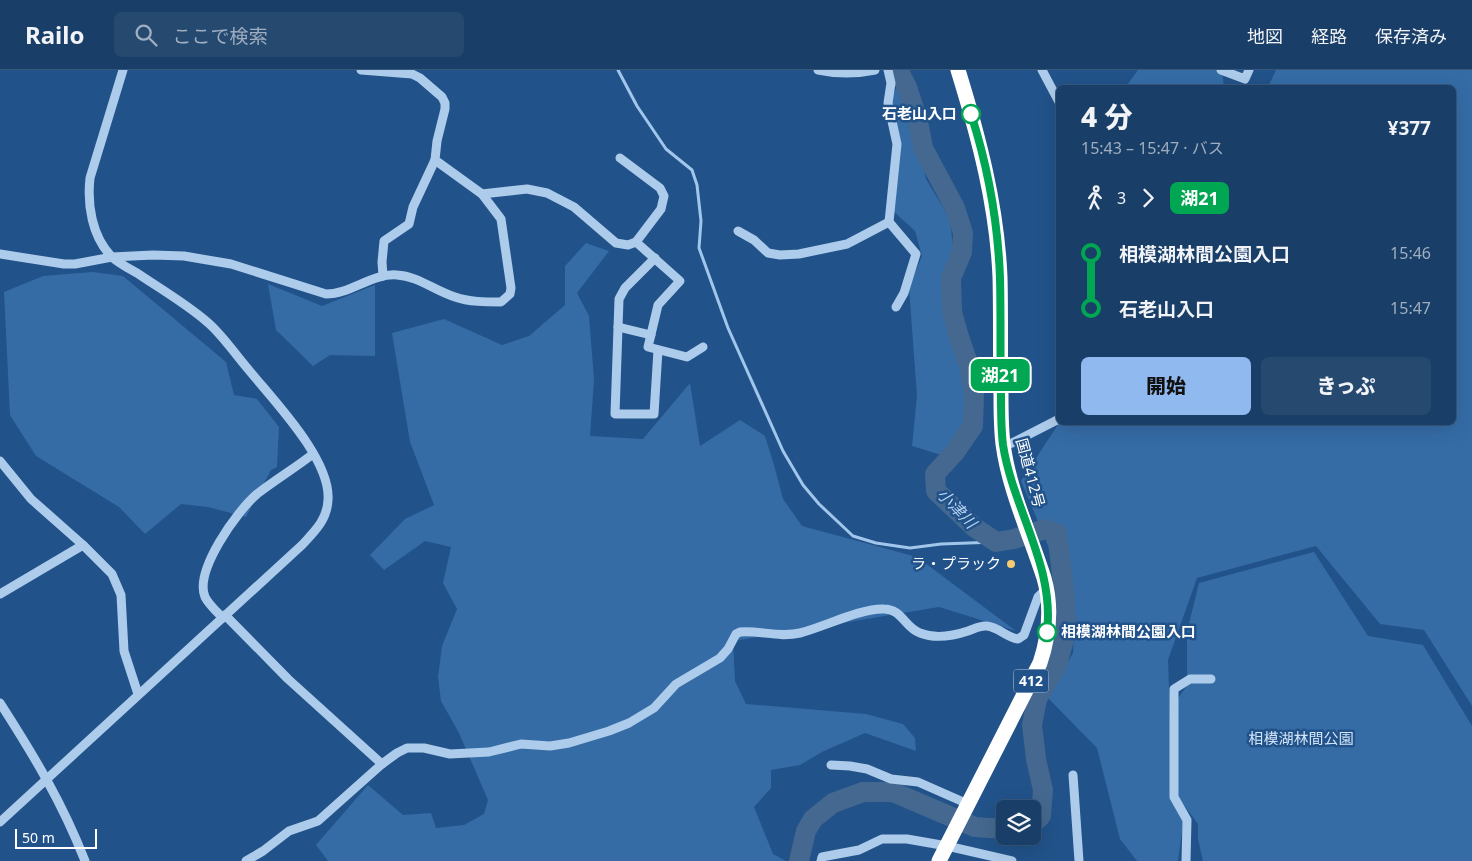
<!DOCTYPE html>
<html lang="ja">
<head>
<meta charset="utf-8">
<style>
	body { margin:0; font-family:"Noto Sans","Noto Sans JP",sans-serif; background:#264970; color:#f1f3f6; height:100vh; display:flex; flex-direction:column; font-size:19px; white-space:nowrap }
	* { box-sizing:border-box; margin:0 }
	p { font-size:16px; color:#9faec0 }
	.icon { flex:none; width:28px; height:28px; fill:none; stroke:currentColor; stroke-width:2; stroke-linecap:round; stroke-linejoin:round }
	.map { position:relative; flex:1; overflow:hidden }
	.details { position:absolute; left:1056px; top:15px; width:400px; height:340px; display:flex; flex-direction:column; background:#193e67; border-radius:8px; box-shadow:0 5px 20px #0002,0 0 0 1px #37577b }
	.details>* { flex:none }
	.badge { padding:0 10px; border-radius:8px; font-size:18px; line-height:32px }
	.controls { position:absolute; left:996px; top:730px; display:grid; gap:10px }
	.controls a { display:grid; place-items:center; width:45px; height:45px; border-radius:8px; background:#193e67; box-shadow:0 5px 20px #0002,0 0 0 1px #37577b; font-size:25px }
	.scale { position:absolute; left:15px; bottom:12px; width:82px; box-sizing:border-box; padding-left:5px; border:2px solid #fff; border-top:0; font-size:14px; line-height:18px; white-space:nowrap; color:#fff; -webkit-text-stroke:4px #215289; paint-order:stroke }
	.map>.badge { position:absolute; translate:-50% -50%; box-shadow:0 0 0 2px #fff }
	.legs { display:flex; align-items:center; gap:8px; height:55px; padding:0 25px; font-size:16px }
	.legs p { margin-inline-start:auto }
	.headline { display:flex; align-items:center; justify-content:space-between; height:85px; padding:0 25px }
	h1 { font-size:28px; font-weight:800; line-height:38px }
	.action { display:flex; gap:10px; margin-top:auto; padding:10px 25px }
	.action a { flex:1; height:58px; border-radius:8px; background:#90b9f0; color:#111; font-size:20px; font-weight:800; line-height:58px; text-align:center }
	.action a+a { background:#264970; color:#f1f3f6 }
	ul { padding:0 25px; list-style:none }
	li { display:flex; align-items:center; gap:18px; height:55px; font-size:19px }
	li i { display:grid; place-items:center; width:8px; height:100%; margin:0 6px; background:currentColor }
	li i::after { content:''; width:12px; height:12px; margin:-6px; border:4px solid; border-radius:50%; background:#193e67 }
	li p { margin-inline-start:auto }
	li:first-child i { background:linear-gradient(#0000 50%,currentColor 0) }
	li:last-child i { background:linear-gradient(currentColor 50%,#0000 0) }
	header { display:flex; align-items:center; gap:30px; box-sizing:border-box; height:70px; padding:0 25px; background:#193e67; border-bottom:1px solid #37577b }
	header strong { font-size:24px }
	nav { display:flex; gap:28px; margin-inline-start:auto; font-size:18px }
	.search { width:350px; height:45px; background:#264970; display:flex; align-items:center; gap:12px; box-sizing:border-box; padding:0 18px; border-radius:8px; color:#9faec0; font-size:19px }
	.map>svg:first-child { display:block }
	.green { fill:#356ca6 }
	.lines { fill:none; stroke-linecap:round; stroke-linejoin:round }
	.stream { stroke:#a1c6ec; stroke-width:3 }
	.river { stroke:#44688f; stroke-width:20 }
	.minor { stroke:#adcbea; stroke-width:9 }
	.highway { stroke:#fff; stroke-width:15 }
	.line-1-casing { stroke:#fff; stroke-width:11 }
	.line-1 { stroke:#00a651; stroke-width:8 }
	.stop-1-dot { fill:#fff; stroke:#00a651; stroke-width:2.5 }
	.poi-dot { fill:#f7cb6f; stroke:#215289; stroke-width:2 }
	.labels { text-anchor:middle; stroke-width:5; stroke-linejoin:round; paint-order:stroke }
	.shield { fill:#215289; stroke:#bccbdc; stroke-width:1 }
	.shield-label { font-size:14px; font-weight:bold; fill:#fff }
	.stop-label { font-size:15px; font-weight:bold; fill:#fff; stroke:#215289; text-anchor:end }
	.street-label { font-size:15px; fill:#fff; stroke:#215289 }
	.poi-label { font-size:15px; fill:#fff; stroke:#215289; text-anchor:end }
	.park-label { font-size:15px; fill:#d2e4f8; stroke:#215289 }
	.water-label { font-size:16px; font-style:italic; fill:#b9d5f2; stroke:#215289 }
</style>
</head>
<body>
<header>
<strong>Railo</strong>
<div class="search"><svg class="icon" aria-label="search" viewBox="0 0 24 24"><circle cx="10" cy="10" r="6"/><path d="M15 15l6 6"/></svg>ここで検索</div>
<nav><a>地図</a><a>経路</a><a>保存済み</a></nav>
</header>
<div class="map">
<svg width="1472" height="791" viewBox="0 0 1472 791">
	<rect width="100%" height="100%" fill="#215289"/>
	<g class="green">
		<path d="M1138,0H1222L1224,17L1125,18Z"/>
		<path d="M1276,0H1472V636L1424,560L1380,554L1316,476L1197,508L1168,590L1173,728L1184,747L1178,791H1137L1120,769L1097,678L1048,628L1073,583L1075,540L1021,411L1059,353L1454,352V18L1268,17Z"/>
		<path d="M897,16L917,68L926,109L950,149L953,177L944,224L953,270L969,317L967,356L941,385L912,376L917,326L909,217L922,186L915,161L892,140L899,74L890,33Z"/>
		<path d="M586,173L609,181L577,223L589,246L594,310L590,366L643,369L690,313L700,376L740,350L765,366L774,395L783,429L802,456L917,487L1016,561L939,537L733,571L735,611L746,634L866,644L903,654L915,668L916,681L865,663L822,682L800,695L771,700V718L754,737L773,784L786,791H328L316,775L368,715L403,745L431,743L436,758L464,755L484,744L488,730L459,663L441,631L438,607L442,576L457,539L443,513L451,477L425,471L384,500L370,485L405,449L434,435L410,372L392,263L444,249L502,275L529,266L565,235V196Z"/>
		<path d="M93,202L123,206L226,292L234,325L257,329L279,357L277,397L271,400L246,447L208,437L181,434L145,464L119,437L36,386L10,345L4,222L43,206Z"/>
		<path d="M268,214L322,236L375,215V286L330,285L313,296L276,260Z"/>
		<path d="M1314,482L1368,566L1423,575L1472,656V791H1203L1198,769V754L1177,726L1178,628L1187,616V562L1199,513Z"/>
	</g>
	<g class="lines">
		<path class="stream" d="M618,0L637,36L666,79L692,100L697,115L701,151L699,178L728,258L783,381L803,415L819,434L853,466L876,473L910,478L941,474L996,472"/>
		<g class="river">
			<path d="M898,0L907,17L918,51L923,78L955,138L963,163L962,182L951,208L952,242L959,267L969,296L974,324L973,356L955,382L935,404L936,421L974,457L996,472L1014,469L1045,459L1057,463L1065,530L1066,562L1057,595L1037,629L1032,655L1036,689L1043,720L1041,746L1032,754"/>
			<path d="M799,791L806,761L813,749L833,733L863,722H893L975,757L1005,759"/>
		</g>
		<g class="minor">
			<path d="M818,0C837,4 856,4 875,0"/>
			<path d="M888,0L891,13L888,33L897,74L889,152L916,184L904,223L896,237"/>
			<path d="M1042,0L1059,32"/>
			<path d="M1221,0L1245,9L1249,0"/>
			<path d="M482,124L527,119L547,123L574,137L616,173L628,175L636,172L661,139L664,126L660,118L620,88"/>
			<path d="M738,161L754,170L768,183L780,185L799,184L847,174L889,152"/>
			<path d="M636,172L680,211L658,235L648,277L687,287L703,277"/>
			<path d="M0,184L64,194H75L112,187L153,185L184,186L231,194L326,224C351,224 372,203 397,205C418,206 435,221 455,227C469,232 486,232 501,232L510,224L511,218L501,149L482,124L435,90L437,71L445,39V33L442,27L420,8L412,4L361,0"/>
			<path d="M655,188L625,218L619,229L615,344H654L658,280"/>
			<path d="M383,206L382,192L384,171L409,154L413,137L435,90"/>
			<path d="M618,257L651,265"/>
			<path d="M1003,375L1012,373L1059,349"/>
			<path d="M0,391L31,429L83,475L112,504L121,525L124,581L138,624"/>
			<path d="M0,524L83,475"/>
			<path d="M225,545L288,609L382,694"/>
			<path d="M223,548C217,542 209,535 205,527C194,501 237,441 257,424C275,410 295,398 313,384"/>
			<path d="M0,633C34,686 62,732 85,791"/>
			<path d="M831,695L850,696L867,699L891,709L918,712L968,734"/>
			<path d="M1073,705L1079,791"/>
			<path d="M0,752L302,475C315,461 327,450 328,430C331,389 273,330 248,299C234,283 222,264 206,251C185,233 159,218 137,203C128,198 118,193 111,186C92,166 87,135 90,108L123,0"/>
			<path d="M246,791L263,781L289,761L318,751L382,694L397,683L407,678H424L450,684L489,682L521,674L550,676L569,673L609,661L629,653L654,638L676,614L720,588L728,579L736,564L740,562C760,560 778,568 800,563C824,557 861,538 884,539C902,539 905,558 920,563C935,569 953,566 968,561C974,559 980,555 987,556C998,557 1006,567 1018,569L1024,565L1038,527L1047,518"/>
			<path d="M821,791L822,787L859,780L882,769H907L947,776L1012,791"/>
			<path d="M1186,791L1187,750L1174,727V619L1190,609H1211"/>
		</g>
		<path class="highway" d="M939,791L1040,593C1049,566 1052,536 1044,508C1030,464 1009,420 1003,374C1001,358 1001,341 1001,325C1000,286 1001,246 1000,207C997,136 979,68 958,0"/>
	</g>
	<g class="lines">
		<defs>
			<path id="line-1" d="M971,44C988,97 998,154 1000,208C1001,248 1000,287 1001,326C1001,342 1001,359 1003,375C1013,439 1055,496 1047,562"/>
		</defs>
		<use href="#line-1" class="line-1-casing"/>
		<use href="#line-1" class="line-1"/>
	</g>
	<g class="stop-1-dot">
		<circle cx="971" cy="44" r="9"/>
		<circle cx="1047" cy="562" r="9"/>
	</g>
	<circle class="poi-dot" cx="1011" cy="494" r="5"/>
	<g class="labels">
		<rect class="shield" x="1013.5" y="599.5" width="35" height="23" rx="4"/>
		<g class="shield-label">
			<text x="1031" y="616">412</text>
		</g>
		<g class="stop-label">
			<text x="957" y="49">石老山入口</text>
			<text x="1061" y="567" text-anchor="start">相模湖林間公園入口</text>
		</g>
		<g class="street-label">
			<text transform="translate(1030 403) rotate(75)" y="5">国道412号</text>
		</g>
		<g class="poi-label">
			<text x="1001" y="499">ラ・プラック</text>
		</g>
		<g class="park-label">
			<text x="1301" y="674">相模湖林間公園</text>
		</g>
		<g class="water-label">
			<text transform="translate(957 438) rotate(46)" y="6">小津川</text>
		</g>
	</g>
</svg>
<div class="controls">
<a><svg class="icon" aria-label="layers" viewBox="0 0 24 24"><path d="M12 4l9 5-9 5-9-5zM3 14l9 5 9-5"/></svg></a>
</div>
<div class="scale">50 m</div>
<b class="badge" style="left:1000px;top:305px;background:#00a651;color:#fff">湖21</b>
<section class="details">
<div class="headline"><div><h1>4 分</h1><p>15:43 – 15:47 · バス</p></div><b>¥377</b></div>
<div class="legs"><svg class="icon" aria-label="walk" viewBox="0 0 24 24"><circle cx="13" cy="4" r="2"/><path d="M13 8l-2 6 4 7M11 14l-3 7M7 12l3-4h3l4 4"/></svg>3<svg class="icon" aria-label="forward" viewBox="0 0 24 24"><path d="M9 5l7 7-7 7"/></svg><b class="badge" style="background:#00a651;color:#fff">湖21</b></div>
<ul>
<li><i style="color:#00a651"></i><b>相模湖林間公園入口</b><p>15:46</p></li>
<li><i style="color:#00a651"></i><b>石老山入口</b><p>15:47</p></li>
</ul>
<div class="action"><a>開始</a><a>きっぷ</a></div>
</section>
</div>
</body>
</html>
